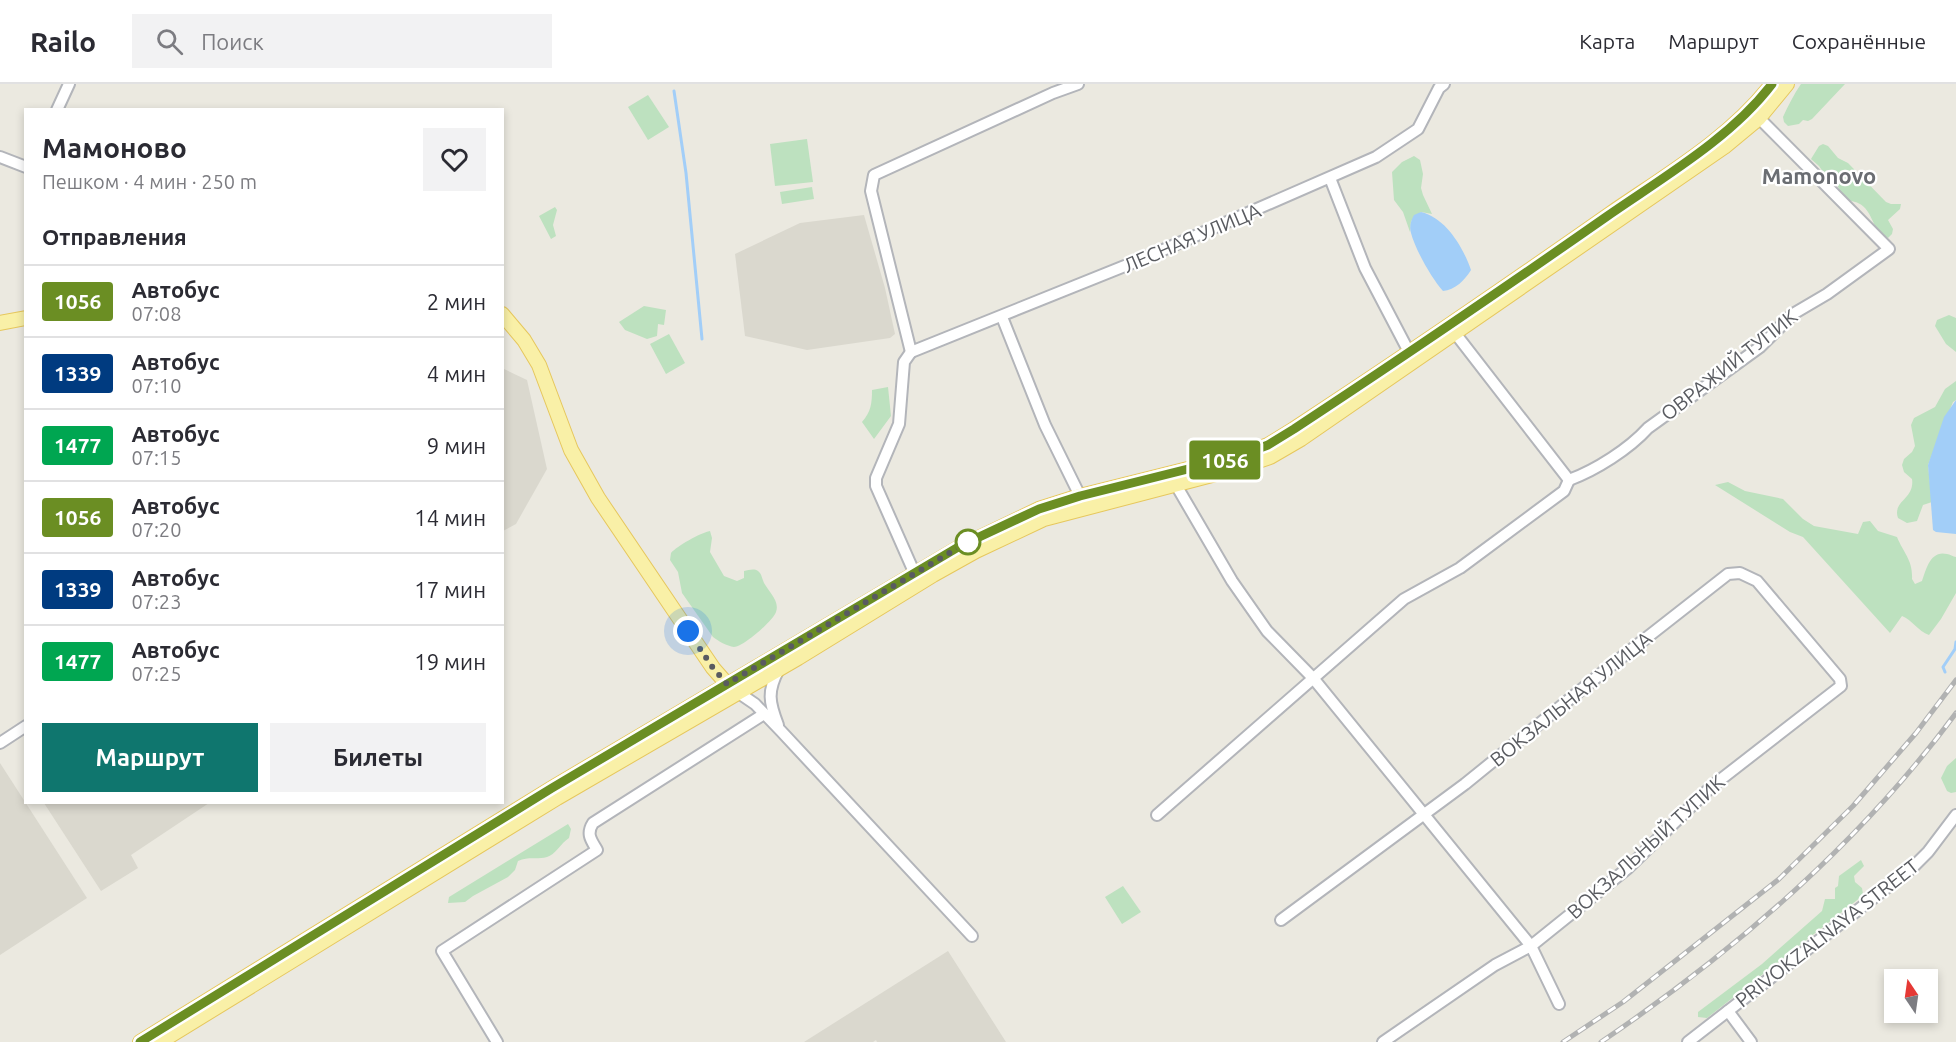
<!DOCTYPE html>
<html lang="ru">
<head>
<meta charset="utf-8">
<style>
	body { margin:0; font-family:Ubuntu,sans-serif; background:#f2f2f3; color:#2b2b33; height:100vh; display:flex; flex-direction:column; font-size:22px; white-space:nowrap }
	* { box-sizing:border-box; margin:0 }
	p { font-size:20px; color:#7c7c81 }
	.icon { flex:none; width:33px; height:33px; fill:none; stroke:currentColor; stroke-width:2; stroke-linecap:round; stroke-linejoin:round }
	.map { position:relative; flex:1; overflow:hidden }
	.sheet { position:absolute; left:24px; top:24px; width:480px; height:696px; display:flex; flex-direction:column; background:#fff; border-radius:0px; box-shadow:0 3px 9px #0003 }
	.sheet>* { flex:none }
	.badge { padding:0 12px; border-radius:4px; font-size:21px; line-height:39px }
	.needle { width:39px; rotate:347deg }
	.fabs { position:absolute; left:1884px; top:885px; display:grid; gap:12px }
	.fabs a { display:grid; place-items:center; width:54px; height:54px; border-radius:0px; background:#fff; box-shadow:0 3px 9px #0003; font-size:30px }
	.you { position:absolute; width:30px; height:30px; margin:-15px; border:4px solid #fff; border-radius:50%; background:#1a73e8; box-shadow:0 0 0 9px #1a73e833 }
	.map>.badge { position:absolute; translate:-50% -50%; box-shadow:0 0 0 3px #fff }
	h2 { padding:0 18px; font-size:22px; line-height:54px }
	.round { display:grid; place-items:center; flex:none; width:63px; height:63px; border-radius:0px; background:#f2f2f3 }
	.headline { display:flex; align-items:center; justify-content:space-between; height:102px; padding:0 18px }
	h1 { font-size:28px; font-weight:700; line-height:45px }
	.cta { display:flex; gap:12px; margin-top:auto; padding:12px 18px }
	.cta a { flex:1; height:69px; border-radius:0px; background:#0f766e; color:#fff; font-size:24px; font-weight:700; line-height:69px; text-align:center }
	.cta a+a { background:#f2f2f3; color:#2b2b33 }
	ul { padding:0; list-style:none }
	li { display:flex; align-items:center; gap:18px; height:72px; padding:0 18px; border-top:2px solid #e1e1e2 }
	li div { flex:1 }
	li b { display:block; font-size:22px }
	li em { font-style:normal }
	li .badge { min-width:66px; font-weight:700; text-align:center }
	header { display:flex; align-items:center; gap:36px; box-sizing:border-box; height:84px; padding:0 30px; background:#fff; border-bottom:2px solid #e1e1e2 }
	header strong { font-size:28px }
	nav { display:flex; gap:33px; margin-inline-start:auto; font-size:21px }
	.search { width:420px; height:54px; background:#f2f2f3; display:flex; align-items:center; gap:15px; box-sizing:border-box; padding:0 21px; border-radius:0px; color:#7c7c81; font-size:22px }
	.map>svg:first-child { display:block }
	.education { fill:#dad8ce }
	.green { fill:#bde1bf }
	.water { fill:#a2cef8 }
	.lines { fill:none; stroke-linecap:round; stroke-linejoin:round }
	.stream { stroke:#a2cef8; stroke-width:3 }
	.minor-casing { stroke:#b3b5ba; stroke-width:14 }
	.major-casing { stroke:#e6c75d; stroke-width:16 }
	.minor { stroke:#fff; stroke-width:10 }
	.major { stroke:#f9f0a7; stroke-width:14 }
	.rail-casing { stroke:#b1b2b2; stroke-width:5 }
	.rail { stroke:#fff; stroke-width:3; stroke-dasharray:9; stroke-linecap:butt }
	.line-casing { stroke:#fff; stroke-width:14 }
	.line { stroke:#6b8e23; stroke-width:9 }
	.walk { stroke:#595b60; stroke-width:6; stroke-dasharray:0 10.8 }
	.stop-dot { fill:#fff; stroke:#6b8e23; stroke-width:3 }
	.labels { text-anchor:middle; stroke-width:4.5; stroke-linejoin:round; paint-order:stroke }
	.street-label { font-size:20px; fill:#595b60; stroke:#fff }
	.quarter-label { font-size:22px; font-weight:bold; fill:#6a6d72; stroke:#fff }
</style>
</head>
<body>
<header>
<strong>Railo</strong>
<div class="search"><svg class="icon" aria-label="search" viewBox="0 0 24 24"><circle cx="10" cy="10" r="6"/><path d="M15 15l6 6"/></svg>Поиск</div>
<nav><a>Карта</a><a>Маршрут</a><a>Сохранённые</a></nav>
</header>
<div class="map">
<svg width="1956" height="958" viewBox="0 0 1956 958">
	<rect width="100%" height="100%" fill="#ebe9e0"/>
	<g class="education">
		<path d="M864,131L885,204L895,250L890,254L807,266L745,252L735,170L800,139Z"/>
		<path d="M502,284L527,296L547,385L516,440L503,447Z"/>
		<path d="M0,679L87,814L0,871Z"/>
		<path d="M44,719H209L131,771L138,784L101,807Z"/>
		<path d="M948,867L1006,958H877L876,956L873,958H804Z"/>
	</g>
	<g class="green">
		<path d="M1801,0H1845L1812,35L1808,37L1803,36L1799,40L1788,42L1784,38L1783,33C1788,22 1794,10 1801,0Z"/>
		<path d="M648,11L669,43L648,56L628,23Z"/>
		<path d="M807,55L813,98L775,102L770,60Z"/>
		<path d="M1823,60L1828,62L1838,74L1848,79L1886,118L1891,120H1901L1900,125L1888,136L1893,145L1892,150L1888,154C1874,149 1874,134 1865,124C1854,112 1845,124 1837,100L1828,95L1819,82L1811,75L1819,62Z"/>
		<path d="M1414,72L1420,76L1423,90L1421,104L1423,111L1432,130L1421,128L1411,137L1410,148L1403,128L1394,116L1392,88L1402,78Z"/>
		<path d="M812,103L814,115L782,120L780,108Z"/>
		<path d="M555,123L557,126L553,141L556,152L551,155L539,132Z"/>
		<path d="M644,222L666,226L664,241L658,240L657,252L647,255L625,246L619,238Z"/>
		<path d="M1949,231L1956,234V268L1946,260L1935,242L1937,236Z"/>
		<path d="M669,250L685,279L666,290L650,260Z"/>
		<path d="M1956,297V316L1953,318L1928,381L1932,418L1923,421L1917,437L1907,439L1898,434C1892,417 1915,415 1912,395L1904,388L1902,381L1904,375L1912,368L1915,362L1911,341L1914,334L1935,323L1945,305Z"/>
		<path d="M888,303L891,332L874,355L862,338C871,328 872,319 872,306Z"/>
		<path d="M1728,398L1745,407L1783,415L1803,435L1814,442L1858,450L1863,438L1870,437L1878,447L1897,453C1904,470 1913,476 1912,495L1915,500L1922,497C1926,486 1930,466 1947,470C1950,470 1953,473 1956,473V509L1941,535L1929,551C1918,547 1912,536 1902,532L1890,549L1803,453L1790,448L1715,401Z"/>
		<path d="M710,447L712,454L710,468L724,492L737,497L744,494V487C749,486 754,484 758,487C762,490 762,495 764,499C769,508 780,517 776,528C773,537 743,563 734,563C727,562 718,557 713,553L682,509L678,488L670,476L671,469C677,462 700,449 710,447Z"/>
		<path d="M1956,674V708L1951,709L1947,707L1941,694L1947,682Z"/>
		<path d="M568,740L571,745L569,754C561,759 555,771 547,773C536,776 529,772 518,777L515,786L508,793L473,812L465,818L448,819L449,813Z"/>
		<path d="M1861,776L1864,782L1854,792L1855,798L1862,804L1863,810L1861,813L1707,934L1698,933V928L1762,880L1822,827L1825,815H1835V804L1838,802L1839,792Z"/>
		<path d="M1123,802L1141,828L1122,840L1105,813Z"/>
	</g>
	<g class="water">
		<path d="M1421,128C1446,134 1463,163 1471,186C1465,196 1455,206 1443,207C1432,195 1415,165 1411,149C1409,143 1411,136 1414,131Z"/>
		<path d="M1956,316V450L1936,448L1933,446L1928,381L1944,333Z"/>
	</g>
	<g class="lines">
		<g class="stream">
			<path d="M674,7L686,89L702,255"/>
			<path d="M1945,588L1943,583L1955,565L1956,558"/>
		</g>
		<defs>
			<g id="minor">
				<path d="M57,26L69,0"/>
				<path d="M0,73L26,83"/>
				<path d="M1330,94L1365,184L1409,268"/>
				<path d="M1002,233L1045,341L1080,412"/>
				<path d="M1455,249L1569,396"/>
				<path d="M911,268L1147,173L1376,73L1418,45L1439,4L1444,0"/>
				<path d="M911,268L871,107L874,91L1053,9L1078,0"/>
				<path d="M911,268L904,278L899,340L876,394V402L914,488"/>
				<path d="M1569,396C1596,386 1629,365 1648,344L1760,263L1793,230L1827,210L1889,165L1759,34"/>
				<path d="M1176,401L1232,497L1267,547L1313,594L1531,862L1559,920"/>
				<path d="M733,605L755,620L781,647L972,852"/>
				<path d="M778,641C769,618 767,607 779,585"/>
				<path d="M0,659L26,642"/>
				<path d="M1157,731L1404,515L1460,484L1564,407L1569,396"/>
				<path d="M1281,836L1465,700L1608,584L1728,490L1740,489L1757,497L1840,595L1841,602L1711,703L1628,784L1531,862L1495,881L1383,958"/>
				<path d="M1728,927L1751,958"/>
				<path d="M497,958L442,867L597,766C591,756 586,750 593,739L764,630"/>
				<path d="M1688,958L1912,784L1928,768L1956,731"/>
			</g>
			<g id="major">
				<path d="M502,230L524,256L539,281L571,366L598,414L713,584L727,600"/>
				<path d="M0,239L26,234"/>
				<path d="M140,958L552,704L960,463L1039,425L1080,412L1236,373L1268,361L1294,345C1401,275 1506,203 1610,130C1665,92 1731,54 1772,0"/>
				<path d="M160,958L557,714L798,574L933,491L976,467L1044,435L1235,385L1270,373L1301,355L1724,63L1759,34L1787,0"/>
			</g>
		</defs>
		<use href="#minor" class="minor-casing"/>
		<use href="#major" class="major-casing"/>
		<use href="#minor" class="minor"/>
		<use href="#major" class="major"/>
		<defs>
			<g id="rail">
				<path d="M1563,958L1623,918L1779,795L1853,722L1916,649L1956,596"/>
				<path d="M1601,958C1734,868 1860,759 1956,629"/>
			</g>
		</defs>
		<use href="#rail" class="rail-casing"/>
		<use href="#rail" class="rail"/>
	</g>
	<g class="lines">
		<defs>
			<path id="line" d="M140,958L552,704L960,462L1039,425L1080,412L1236,373L1268,361L1294,345C1399,276 1503,205 1606,133C1662,94 1731,54 1772,0"/>
		</defs>
		<use href="#line" class="line-casing"/>
		<use href="#line" class="line"/>
		<path class="walk" d="M688,547L713,584L727,600L968,458"/>
	</g>
	<circle class="stop-dot" cx="968" cy="458" r="12"/>
	<g class="labels">
		<g class="street-label">
			<text transform="translate(1192 154) rotate(-23)" y="7">ЛЕСНАЯ УЛИЦА</text>
			<text transform="translate(1729 281) rotate(-38)" y="7">ОВРАЖИЙ ТУПИК</text>
			<text transform="translate(1571 615) rotate(-39)" y="7">ВОКЗАЛЬНАЯ УЛИЦА</text>
			<text transform="translate(1646 763) rotate(-42)" y="7">ВОКЗАЛЬНЫЙ ТУПИК</text>
			<text transform="translate(1827 849) rotate(-38)" y="7">PRIVOKZALNAYA STREET</text>
		</g>
		<g class="quarter-label">
			<text x="1819" y="100">Mamonovo</text>
		</g>
	</g>
</svg>
<div class="fabs">
<a><svg class="needle" viewBox="-14 -14 28 28"><path d="M0-13l5 13h-10z" fill="#e53935"/><path d="M0 13l5-13h-10z" fill="#7c7c81"/></svg></a>
</div>
<div class="you" style="left:688px;top:547px"></div>
<b class="badge" style="left:1225px;top:376px;background:#6b8e23;color:#fff">1056</b>
<section class="sheet">
<div class="headline"><div><h1>Мамоново</h1><p>Пешком · 4 мин · 250 m</p></div><a class="round"><svg class="icon" aria-label="heart" viewBox="0 0 24 24"><path d="M12 20l-8-8c-3-5 5-10 8-4 3-6 11-1 8 4z"/></svg></a></div>
<h2>Отправления</h2>
<ul>
<li><span class="badge" style="background:#6b8e23;color:#fff">1056</span><div><b>Автобус</b><p>07:08</p></div><em>2 мин</em></li>
<li><span class="badge" style="background:#003b80;color:#fff">1339</span><div><b>Автобус</b><p>07:10</p></div><em>4 мин</em></li>
<li><span class="badge" style="background:#00a651;color:#fff">1477</span><div><b>Автобус</b><p>07:15</p></div><em>9 мин</em></li>
<li><span class="badge" style="background:#6b8e23;color:#fff">1056</span><div><b>Автобус</b><p>07:20</p></div><em>14 мин</em></li>
<li><span class="badge" style="background:#003b80;color:#fff">1339</span><div><b>Автобус</b><p>07:23</p></div><em>17 мин</em></li>
<li><span class="badge" style="background:#00a651;color:#fff">1477</span><div><b>Автобус</b><p>07:25</p></div><em>19 мин</em></li>
</ul>
<div class="cta"><a>Маршрут</a><a>Билеты</a></div>
</section>
</div>
</body>
</html>
